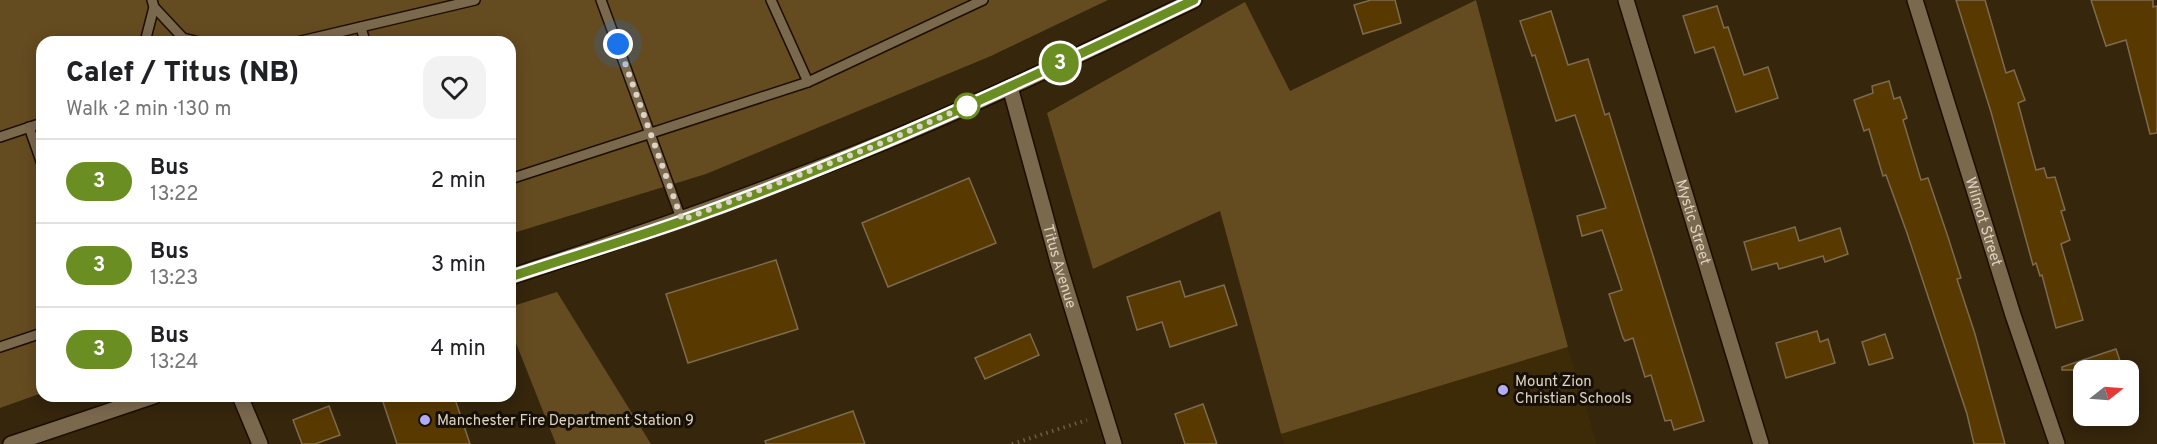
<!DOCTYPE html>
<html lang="en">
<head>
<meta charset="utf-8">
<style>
	body { margin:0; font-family:Overpass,sans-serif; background:#f2f2f2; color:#202124; height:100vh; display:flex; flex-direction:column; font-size:22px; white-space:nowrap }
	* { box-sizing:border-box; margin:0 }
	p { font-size:20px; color:#757577 }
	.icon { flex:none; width:33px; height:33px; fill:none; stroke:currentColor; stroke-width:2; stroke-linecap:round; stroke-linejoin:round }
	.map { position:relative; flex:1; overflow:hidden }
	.side { position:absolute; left:36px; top:36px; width:480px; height:366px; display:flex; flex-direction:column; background:#fff; border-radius:18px; box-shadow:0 3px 15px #0003 }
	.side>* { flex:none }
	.badge { padding:0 12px; border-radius:20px; font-size:21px; line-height:39px }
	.needle { width:39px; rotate:73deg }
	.buttons { position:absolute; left:2073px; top:360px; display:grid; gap:12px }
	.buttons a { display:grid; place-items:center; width:66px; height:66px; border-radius:12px; background:#fff; box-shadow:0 3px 15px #0003; font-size:30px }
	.you { position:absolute; width:30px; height:30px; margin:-15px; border:4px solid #fff; border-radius:50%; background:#1a73e8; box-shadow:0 0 0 9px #1a73e833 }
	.map>.badge { position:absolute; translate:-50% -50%; box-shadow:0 0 0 3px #fff }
	.round { display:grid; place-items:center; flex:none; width:63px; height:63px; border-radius:18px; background:#f2f2f2 }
	.headline { display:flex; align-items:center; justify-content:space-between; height:102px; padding:0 30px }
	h1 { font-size:28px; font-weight:800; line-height:45px }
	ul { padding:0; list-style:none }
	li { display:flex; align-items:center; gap:18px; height:84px; padding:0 30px; border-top:2px solid #e0e0e0 }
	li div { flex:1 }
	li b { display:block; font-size:22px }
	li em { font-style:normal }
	li .badge { min-width:66px; font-weight:700; text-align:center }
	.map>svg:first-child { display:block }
	.built { fill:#3d2a07 }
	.green { fill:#654b20 }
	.building { fill:#583a00; stroke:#7d6b50; stroke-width:1.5 }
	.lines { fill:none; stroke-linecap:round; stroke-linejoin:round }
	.service-casing { stroke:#1c0e00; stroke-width:12 }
	.minor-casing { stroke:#1c0e00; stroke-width:18 }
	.secondary-casing { stroke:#1c0e00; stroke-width:18 }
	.path { stroke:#6b5e47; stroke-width:4; stroke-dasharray:1.5 4.5; stroke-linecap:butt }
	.service { stroke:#7b694e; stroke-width:9 }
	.minor { stroke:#7b694e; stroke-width:15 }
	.secondary { stroke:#7b694e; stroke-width:15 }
	.line-casing { stroke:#fff; stroke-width:14 }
	.line { stroke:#6b8e23; stroke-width:9 }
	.walk { stroke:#ded4c5; stroke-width:6; stroke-dasharray:0 10.8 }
	.stop-dot { fill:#fff; stroke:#6b8e23; stroke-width:3 }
	.poi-dot { fill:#b3adf9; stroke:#171006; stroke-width:2 }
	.labels { text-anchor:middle; stroke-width:6; stroke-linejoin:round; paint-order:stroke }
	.street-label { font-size:15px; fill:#ded4c5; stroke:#171006 }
	.poi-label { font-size:15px; fill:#ded4c5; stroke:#171006; text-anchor:start }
</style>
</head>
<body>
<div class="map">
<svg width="2157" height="444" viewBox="0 0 2157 444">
	<rect width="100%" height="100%" fill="#35260c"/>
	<path class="built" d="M1568,347L1597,444H1284L1281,434Z"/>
	<g class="green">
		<path d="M0,0H1108L991,56L706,174L510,234V42H42V393L0,408Z"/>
		<path d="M1476,0L1568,347L1281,434L1220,211L1093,269L1047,113L1245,2L1290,91Z"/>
		<path d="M557,292L651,444H556L510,328V307Z"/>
	</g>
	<g class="building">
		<path d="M1371,0H1395L1401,23L1363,34L1354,5Z"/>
		<path d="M1956,0H1985L2006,73L2014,70L2025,100L2018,103L2036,170L2044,168L2047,178L2055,177L2065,210L2061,211L2070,240L2061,244L2083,320L2056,328L2042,275L2040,276L2036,263L2033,265L1991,112Z"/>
		<path d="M2091,0H2153V7L2157,6V133L2150,134L2126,40L2106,46Z"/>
		<path d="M1717,6L1724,28L1728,27L1744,75L1768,67L1778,98L1736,112L1714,47L1695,53L1683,16Z"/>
		<path d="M1551,11L1568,65L1588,59L1605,115L1609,113L1704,421L1674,430L1671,420L1665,421L1651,375L1645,377L1633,338L1625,341L1623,338L1609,294L1622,290L1602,230L1582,236L1577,216L1606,208L1575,115L1556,121L1535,55L1532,56L1520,21Z"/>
		<path d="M1889,81L1894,99L1900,97L1907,118L1903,120L1921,180L1928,178L1948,237L1961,278L1957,279L1975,334L2005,444H1974L1967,414L1907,233L1886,175L1883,176L1869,129L1864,131L1854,100L1873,93L1872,86Z"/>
		<path d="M969,178L996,243L888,287L862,223Z"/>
		<path d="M1795,227L1799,241L1840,228L1848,254L1825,262L1823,256L1779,269L1777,263L1752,270L1744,242Z"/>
		<path d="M776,260L798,329L688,363L666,294Z"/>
		<path d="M1180,281L1185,297L1224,285L1237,325L1170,347L1162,322L1137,330L1127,297Z"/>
		<path d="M1817,331L1820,342L1828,339L1835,363L1786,378L1776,343Z"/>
		<path d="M1030,334L1039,355L985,379L975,358Z"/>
		<path d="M1885,334L1893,358L1869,365L1862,342Z"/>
		<path d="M2116,349L2123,370H2062V367Z"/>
		<path d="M381,396H454L470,444H397Z"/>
		<path d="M1203,404L1217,444H1185L1175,414Z"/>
		<path d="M329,406L340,435L315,444H302L293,420Z"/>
		<path d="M853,411L865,444H766L765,441Z"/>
	</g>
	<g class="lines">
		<defs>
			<g id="service">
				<path d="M152,0L154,7L183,38L199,42"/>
				<path d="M601,0L682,221"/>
				<path d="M771,0L808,82"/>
				<path d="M361,27L365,42"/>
				<path d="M145,42L154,7"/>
				<path d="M297,42L475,0"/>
				<path d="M29,127L42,164"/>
				<path d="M0,137L42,123"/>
				<path d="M510,179L808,82L983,0"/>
				<path d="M0,347L42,333"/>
			</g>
			<g id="minor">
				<path id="s1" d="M1626,0L1761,444"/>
				<path id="s2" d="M1915,0L2013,315L2057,444"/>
				<path id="s3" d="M1010,87L1058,262L1114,444"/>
				<path d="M240,396L260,444"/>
			</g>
			<g id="secondary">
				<path d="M510,277C638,235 765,191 889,140C993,97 1093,48 1194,0"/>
				<path d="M11,444L154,396"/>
			</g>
		</defs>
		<use href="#service" class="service-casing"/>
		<use href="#minor" class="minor-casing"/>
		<use href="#secondary" class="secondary-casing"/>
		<path class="path" d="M1012,444L1087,420"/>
		<use href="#service" class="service"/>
		<use href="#minor" class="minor"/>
		<use href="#secondary" class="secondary"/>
	</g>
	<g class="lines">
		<defs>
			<path id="line" d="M510,277C567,258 625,241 682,221C858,159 1027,80 1194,0"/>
		</defs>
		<use href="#line" class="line-casing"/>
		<use href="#line" class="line"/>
		<path class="walk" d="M618,44L682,220L872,147L967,106"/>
	</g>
	<circle class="stop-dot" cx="967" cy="106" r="12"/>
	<g class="poi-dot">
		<circle cx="1503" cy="390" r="6"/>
		<circle cx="425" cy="420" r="6"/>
	</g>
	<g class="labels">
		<g class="street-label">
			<text dy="5" stroke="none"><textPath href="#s1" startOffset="232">Mystic Street</textPath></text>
			<text dy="5" stroke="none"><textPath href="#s2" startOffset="232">Wilmot Street</textPath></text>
			<text dy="5" stroke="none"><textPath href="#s3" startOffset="186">Titus Avenue</textPath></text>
		</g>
		<g class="poi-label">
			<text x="1515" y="386">Mount Zion<tspan x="1515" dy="17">Christian Schools</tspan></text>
			<text x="437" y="425">Manchester Fire Department Station 9</text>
		</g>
	</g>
</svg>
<div class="buttons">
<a><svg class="needle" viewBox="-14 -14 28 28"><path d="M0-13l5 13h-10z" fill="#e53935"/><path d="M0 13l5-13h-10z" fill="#757577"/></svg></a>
</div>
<div class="you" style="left:618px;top:44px"></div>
<b class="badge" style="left:1060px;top:63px;background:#6b8e23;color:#fff">3</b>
<section class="side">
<div class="headline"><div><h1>Calef / Titus (NB)</h1><p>Walk · 2 min · 130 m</p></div><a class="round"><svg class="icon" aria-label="heart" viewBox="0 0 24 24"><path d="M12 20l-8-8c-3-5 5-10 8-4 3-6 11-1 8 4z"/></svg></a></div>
<ul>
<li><span class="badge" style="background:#6b8e23;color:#fff">3</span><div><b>Bus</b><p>13:22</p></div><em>2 min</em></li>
<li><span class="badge" style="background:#6b8e23;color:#fff">3</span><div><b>Bus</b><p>13:23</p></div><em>3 min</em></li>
<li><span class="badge" style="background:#6b8e23;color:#fff">3</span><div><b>Bus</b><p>13:24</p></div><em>4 min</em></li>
</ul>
</section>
</div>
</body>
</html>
